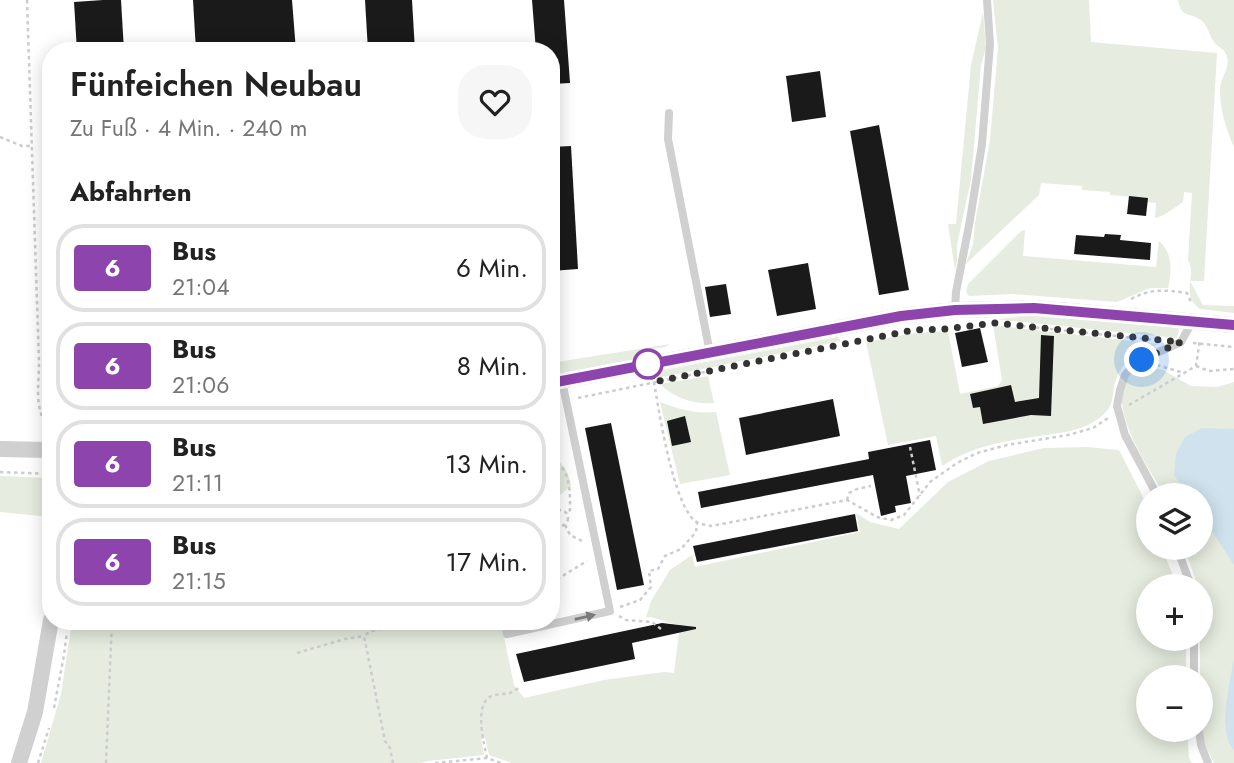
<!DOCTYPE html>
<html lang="de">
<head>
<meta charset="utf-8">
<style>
	body { margin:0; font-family:Jost,sans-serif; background:#f6f6f6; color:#222; height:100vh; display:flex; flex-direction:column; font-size:26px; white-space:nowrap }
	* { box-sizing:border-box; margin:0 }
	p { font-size:23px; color:#767676 }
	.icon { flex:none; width:38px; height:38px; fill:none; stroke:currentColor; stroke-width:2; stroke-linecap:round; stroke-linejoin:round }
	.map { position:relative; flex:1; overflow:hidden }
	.drawer { position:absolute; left:42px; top:42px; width:518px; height:588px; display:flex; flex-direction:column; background:#fff; border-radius:28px; box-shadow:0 4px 18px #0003 }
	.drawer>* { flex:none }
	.badge { padding:0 14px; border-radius:5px; font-size:24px; line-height:46px }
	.controls { position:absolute; left:1136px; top:483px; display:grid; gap:14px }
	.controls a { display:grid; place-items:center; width:77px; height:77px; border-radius:50%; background:#fff; box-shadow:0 4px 18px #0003; font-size:35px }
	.you { position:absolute; width:35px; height:35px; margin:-18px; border:5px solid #fff; border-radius:50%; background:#1a73e8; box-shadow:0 0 0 10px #1a73e833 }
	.map>.badge { position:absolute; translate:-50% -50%; box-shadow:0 0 0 4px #fff }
	h2 { padding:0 28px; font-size:26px; line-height:63px }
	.round { display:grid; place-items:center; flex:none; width:74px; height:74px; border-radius:28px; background:#f6f6f6 }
	.head { display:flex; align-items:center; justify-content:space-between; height:119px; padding:0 28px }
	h1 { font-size:33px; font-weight:600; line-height:52px }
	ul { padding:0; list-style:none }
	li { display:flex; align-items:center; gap:21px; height:88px; margin:0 14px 10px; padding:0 14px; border:4px solid #e0e0e0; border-radius:28px }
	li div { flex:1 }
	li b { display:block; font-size:26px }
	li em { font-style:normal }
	li .badge { min-width:77px; font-weight:700; text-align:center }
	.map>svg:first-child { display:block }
	.green { fill:#e6ecdf }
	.water { fill:#cfe2ee }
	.building { fill:#1a1a1a }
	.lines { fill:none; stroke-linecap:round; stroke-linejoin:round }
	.path { stroke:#cdcdcd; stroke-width:2.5; stroke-dasharray:3.5 3.5; stroke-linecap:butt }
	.lane { stroke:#d0d0d0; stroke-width:8 }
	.street { stroke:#d0d0d0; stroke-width:16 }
	.oneway { fill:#7a7a7a }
	.line-casing { stroke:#fff; stroke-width:16 }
	.line { stroke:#8e44ad; stroke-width:10 }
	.walk { stroke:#333; stroke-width:7; stroke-dasharray:0 12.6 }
	.stop-dot { fill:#fff; stroke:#8e44ad; stroke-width:3.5 }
</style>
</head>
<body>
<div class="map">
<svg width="1234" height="763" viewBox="0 0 1234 763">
	<rect width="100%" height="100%" fill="#fff"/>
	<g class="green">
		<path d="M993,0H1089L1091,42L1217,53L1204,281H1190L1203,305L1234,306V313L1200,309C1179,293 1198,277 1188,260L1192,193L1184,192L1183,202L1164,215L1155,218L1156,203L1147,202V198L1110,195V192L1082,190V186L1041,183L1039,195L966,264L973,244L975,223L990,140L998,48Z"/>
		<path d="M1178,0H1234V147C1226,129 1220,110 1220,90C1220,76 1232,68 1226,54C1223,48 1218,47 1215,43C1209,36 1208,25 1201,20C1189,12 1181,18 1178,0Z"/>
		<path d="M983,12L986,48L981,65L971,179L957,245V261L955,270L948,224H956L971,65Z"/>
		<path d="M1025,230L1023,256L1156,267L1159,241C1173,253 1172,272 1168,288H1151L1145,290L1117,302L1013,294L969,296L966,292L968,284L1021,231Z"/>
		<path d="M1032,316L1175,326L1179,330L1177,338L995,319Z"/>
		<path d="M993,325L1158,344C1143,351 1128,356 1120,371C1107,392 1121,405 1095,421C1079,432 1057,433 1039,436C1004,441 972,446 942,466L936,436L888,445L866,342L914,333L948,331L960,394L998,386L1002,380Z"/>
		<path d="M838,337L841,341L658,378L659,371Z"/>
		<path d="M670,344L665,347L644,351L645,357L551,376V363Z"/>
		<path d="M1141,365L1163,370L1191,386L1217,387L1234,382V763H1214L1204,743L1200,677V586H1198L1184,548H1200V495H1164C1149,467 1106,408 1128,377C1131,373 1137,369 1141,365Z"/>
		<path d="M708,376L714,403C695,405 674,398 660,384Z"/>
		<path d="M660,402C679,409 695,414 716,412L730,475L680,484Z"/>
		<path d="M551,443H557L555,458C565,466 569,473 571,486L560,495L551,494Z"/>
		<path d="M1087,447L1119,450L1142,495L1148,511V548H1162L1177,586H1148V639H1186V677H1148V730H1187L1189,758L1192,763H512L489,755L485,738L481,740L484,755L428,761L421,763H41L61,694L72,621H401L403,628L432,621H495L502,627L514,685L524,698L604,680L664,672L674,673L680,625C668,624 658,617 646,617L651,601L670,570L692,555L695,567L860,532L856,513L870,522L899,529L948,482L989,461L1044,448Z"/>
		<path d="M0,476L49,478L51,517L0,512Z"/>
	</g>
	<g class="water">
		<path d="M1202,428L1234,429V565L1201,514L1200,495H1188L1174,475L1176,454L1185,437Z"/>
		<path d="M1234,659V750C1217,733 1230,681 1234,659Z"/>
	</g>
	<g class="building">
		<path d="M103,0H121L124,51H77L74,2Z"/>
		<path d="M193,0H292L296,51H196Z"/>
		<path d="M365,0H412L415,51H368Z"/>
		<path d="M532,0H564L570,83L551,84V51H536Z"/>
		<path d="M820,71L826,117L792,122L786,76Z"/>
		<path d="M879,125L909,290L879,295L850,131Z"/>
		<path d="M571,146L578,269L551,271V147Z"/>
		<path d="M1129,196L1148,198L1146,216L1127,214Z"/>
		<path d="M1105,234L1121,235L1120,240L1151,243L1150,260L1074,254L1076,235L1104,237Z"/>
		<path d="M808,263L816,309L777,316L768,270Z"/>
		<path d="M726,284L731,314L710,317L705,287Z"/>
		<path d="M980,328L988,362L962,367L955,333Z"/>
		<path d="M1041,335L1054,336L1051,416L1031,415L983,424L980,407L973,408L970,394L1011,385L1015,402L1039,398Z"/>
		<path d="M833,399L840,436L746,455L739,418Z"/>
		<path d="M685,416L691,442L672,446L667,421Z"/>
		<path d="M611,423L644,585L617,590L585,428Z"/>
		<path d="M930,440L936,470L906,476L911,503L895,506L896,512L881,516L873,475L701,508L698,492L869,459L868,452Z"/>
		<path d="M855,514L858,531L697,562L693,546Z"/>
		<path d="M662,623L696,627V629L632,643L635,659L524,682L516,654Z"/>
	</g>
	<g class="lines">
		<g class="path">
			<path d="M27,0L39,363C39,385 33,413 51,429"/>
			<path d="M0,137L22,146H32"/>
			<path d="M1131,299C1151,288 1165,290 1187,293L1192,304"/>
			<path d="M1022,326L1155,340"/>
			<path d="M1193,343L1234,347"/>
			<path d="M1157,365L1184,373"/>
			<path d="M1196,366L1209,371L1234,369"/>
			<path d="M654,382C659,412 673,503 695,521C699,524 706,525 711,526L847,500L877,517L891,520L904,515L930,482L957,463L977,453L1007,445L1068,435L1093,428L1108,418"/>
			<path d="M578,398L705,372"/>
			<path d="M1129,405L1196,366L1200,339"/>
			<path d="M910,447L920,496"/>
			<path d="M551,459C571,468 570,491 570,510L567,513"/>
			<path d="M0,472L51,474"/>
			<path d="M847,500L849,493L857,489L871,486"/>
			<circle cx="560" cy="518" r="8"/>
			<path d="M565,525L570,535L582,541"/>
			<path d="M551,537L558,527"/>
			<path d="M551,583L587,561"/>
			<path d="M620,607L640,600L651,587L649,571L658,569L665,556L681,549L696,532L697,523"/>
			<path d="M619,616L626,620L652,622L661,629"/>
			<path d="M297,653L345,639L364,636"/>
			<path d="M54,708L64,655L67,632"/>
			<path d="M487,758C484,744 475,710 488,698C494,693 503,695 510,693C513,691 516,689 520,688"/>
			<path d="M38,763L49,728"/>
			<path d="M106,763L112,621"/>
			<path d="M393,763L390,748L385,741L364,636L371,631L417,621"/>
			<path d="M435,763L487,758L501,763"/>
		</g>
		<g class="lane">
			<path d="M669,113L668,139L710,353"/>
			<path d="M955,310L956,292L970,220L982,144L990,44L987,0"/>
			<path d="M1157,495L1125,435L1117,406L1120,390L1125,375L1136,362L1181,342L1192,322"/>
			<path d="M1177,548L1191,586"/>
			<path d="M504,621L507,634L610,611L562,381"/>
			<path d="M1194,677V639"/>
			<path d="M1199,730L1201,745L1208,763"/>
		</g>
		<g class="street">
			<path d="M551,383L901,316L955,310L1034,308L1234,325"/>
			<path d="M0,449L51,450"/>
			<path d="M19,763L35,712L51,620"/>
		</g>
	</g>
	<defs><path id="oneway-solid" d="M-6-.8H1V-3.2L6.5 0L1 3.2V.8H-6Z" transform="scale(1.75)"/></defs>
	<use class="oneway" href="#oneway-solid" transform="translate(585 617) rotate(-13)"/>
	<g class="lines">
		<defs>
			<path id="line" d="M551,383L901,316L955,310L1034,308L1234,325"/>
		</defs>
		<use href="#line" class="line-casing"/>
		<use href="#line" class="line"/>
		<path class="walk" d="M648,364L654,382L914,330L945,329L994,323L1181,342L1142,360"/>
	</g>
	<circle class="stop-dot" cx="648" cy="364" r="14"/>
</svg>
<div class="controls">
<a><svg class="icon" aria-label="layers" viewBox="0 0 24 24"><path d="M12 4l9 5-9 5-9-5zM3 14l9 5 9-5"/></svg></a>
<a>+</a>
<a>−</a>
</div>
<div class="you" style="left:1142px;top:360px"></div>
<section class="drawer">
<div class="head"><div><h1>Fünfeichen Neubau</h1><p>Zu Fuß · 4 Min. · 240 m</p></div><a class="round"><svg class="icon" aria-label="heart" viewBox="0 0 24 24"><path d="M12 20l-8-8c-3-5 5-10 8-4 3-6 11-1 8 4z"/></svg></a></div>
<h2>Abfahrten</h2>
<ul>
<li><span class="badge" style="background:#8e44ad;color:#fff">6</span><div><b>Bus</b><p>21:04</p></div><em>6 Min.</em></li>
<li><span class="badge" style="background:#8e44ad;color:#fff">6</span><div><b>Bus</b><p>21:06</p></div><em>8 Min.</em></li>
<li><span class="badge" style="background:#8e44ad;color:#fff">6</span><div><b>Bus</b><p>21:11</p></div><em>13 Min.</em></li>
<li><span class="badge" style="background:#8e44ad;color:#fff">6</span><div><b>Bus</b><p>21:15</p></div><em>17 Min.</em></li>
</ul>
</section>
</div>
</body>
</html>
